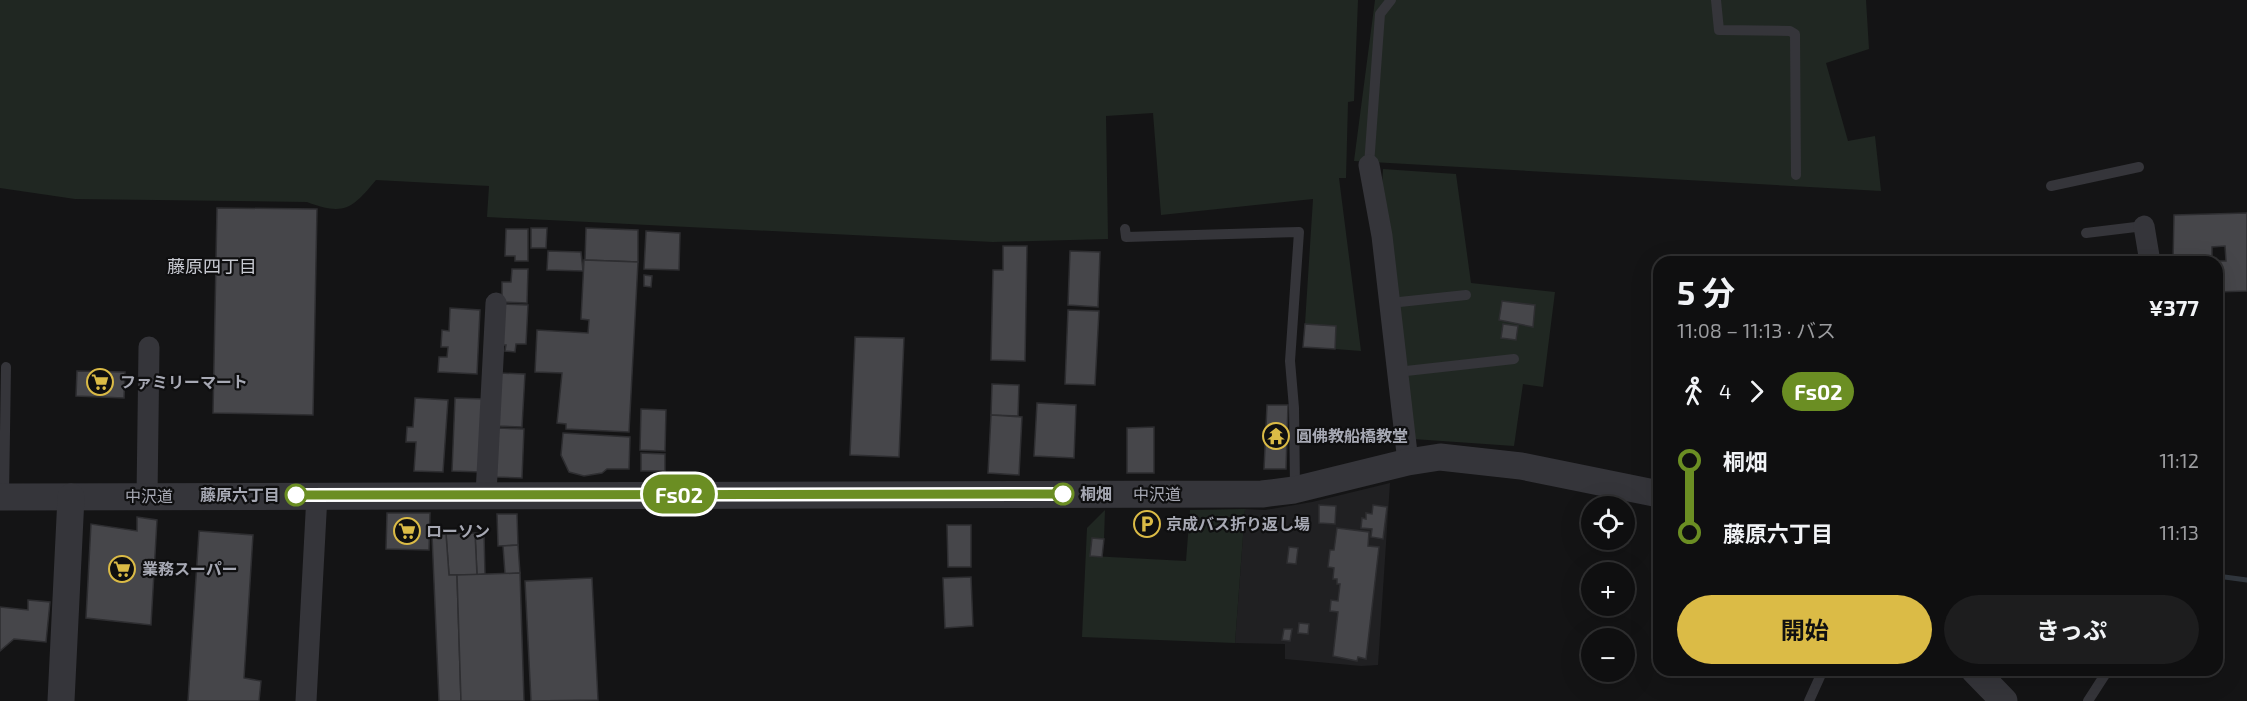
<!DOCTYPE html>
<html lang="ja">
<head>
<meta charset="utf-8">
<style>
	body { margin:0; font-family:"Exo 2","Noto Sans JP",sans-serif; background:#1d1d1e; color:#f1f3f6; height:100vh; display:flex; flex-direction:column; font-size:22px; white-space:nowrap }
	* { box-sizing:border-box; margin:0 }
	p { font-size:20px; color:#9b9c9f }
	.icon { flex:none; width:33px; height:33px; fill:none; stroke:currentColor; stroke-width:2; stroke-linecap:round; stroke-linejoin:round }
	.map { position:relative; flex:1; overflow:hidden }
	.sheet { position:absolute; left:1653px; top:256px; width:570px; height:420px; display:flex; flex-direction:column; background:#0f0f10; border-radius:18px; box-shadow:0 6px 24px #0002,0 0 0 2px #2f2f30 }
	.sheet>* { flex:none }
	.badge { padding:0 12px; border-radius:20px; font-size:21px; line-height:39px }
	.fabs { position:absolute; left:1581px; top:496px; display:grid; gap:12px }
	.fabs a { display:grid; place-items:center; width:54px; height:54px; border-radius:50%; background:#0f0f10; box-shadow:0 6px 24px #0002,0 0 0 2px #2f2f30; font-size:30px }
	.map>.badge { position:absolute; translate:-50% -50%; box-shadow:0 0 0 3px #fff }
	.legs { display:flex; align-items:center; gap:9px; height:66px; padding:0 24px; font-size:20px }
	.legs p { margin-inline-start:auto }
	.head { display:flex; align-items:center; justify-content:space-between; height:102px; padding:0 24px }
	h1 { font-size:33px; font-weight:700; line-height:45px }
	.button { display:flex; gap:12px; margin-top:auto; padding:12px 24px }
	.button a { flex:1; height:69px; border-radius:36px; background:#dbbb46; color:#111; font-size:24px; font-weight:700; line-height:69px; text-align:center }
	.button a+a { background:#1d1d1e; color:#f1f3f6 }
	ul { padding:0 24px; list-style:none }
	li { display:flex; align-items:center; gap:21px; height:72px; font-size:22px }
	li i { display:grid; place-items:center; width:9px; height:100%; margin:0 8px; background:currentColor }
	li i::after { content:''; width:15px; height:15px; margin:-8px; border:4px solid; border-radius:50%; background:#0f0f10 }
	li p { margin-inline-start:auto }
	li:first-child i { background:linear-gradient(#0000 50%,currentColor 0) }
	li:last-child i { background:linear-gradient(currentColor 50%,#0000 0) }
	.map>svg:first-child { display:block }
	.built { fill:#202022 }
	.green { fill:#202722 }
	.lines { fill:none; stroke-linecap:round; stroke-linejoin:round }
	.stream { stroke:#31373e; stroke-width:5 }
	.building { fill:#46464a; stroke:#2e2e31; stroke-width:1.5; fill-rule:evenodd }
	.service { stroke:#35353a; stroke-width:10 }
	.minor { stroke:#35353a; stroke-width:21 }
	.tertiary { stroke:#35353a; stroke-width:27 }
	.line-1-casing { stroke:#fff; stroke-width:14 }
	.line-1 { stroke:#6b8e23; stroke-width:9 }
	.stop-1-dot { fill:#fff; stroke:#6b8e23; stroke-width:3 }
	.labels { text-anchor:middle; stroke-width:4.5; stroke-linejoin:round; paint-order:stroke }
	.poi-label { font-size:16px; font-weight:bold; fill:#a7a9b4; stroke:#0f0f10; text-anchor:start }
	.stop-label { font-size:16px; font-weight:bold; fill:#a7a9b4; stroke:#0f0f10; text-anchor:start }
	.street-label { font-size:16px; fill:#a7a9b4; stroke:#0f0f10 }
	.neighbourhood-label { font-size:18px; fill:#c7c9d0; stroke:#0f0f10 }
</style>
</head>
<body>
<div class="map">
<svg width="2247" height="701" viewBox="0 0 2247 701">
	<rect width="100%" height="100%" fill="#141415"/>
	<path class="built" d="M1390,483L1378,665L1361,666L1285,659V644L1235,643L1245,509L1265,510L1312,502Z"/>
	<g class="green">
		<path d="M0,0H1358L1354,101L1348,102L1346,178H1339L1361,351L1335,349L1336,326L1305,324L1313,199L1161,215L1153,113L1106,116L1108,239L993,242L487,217L489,186L376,180C352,209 344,216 307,202L75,199L0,188Z"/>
		<path d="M1375,0H1866L1869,49L1826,63L1848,141L1875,136L1881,191L1354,161Z"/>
		<path d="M1383,169L1456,174L1471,283L1555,292L1543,387L1523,384L1514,446L1413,439L1382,186Z"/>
		<path d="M1245,509L1235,643L1082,637L1087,528L1105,510L1104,539L1092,538L1091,556L1186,561L1190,510Z"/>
	</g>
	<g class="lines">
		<path class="stream" d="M2217,576L2247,580"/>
	</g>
	<g class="building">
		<path d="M217,208L317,209L313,415L213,413Z"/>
		<path d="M2247,213V291L2217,292V262H2173L2174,215ZM2225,246L2226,261H2212V247Z"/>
		<path d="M531,228H547L546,248H531Z"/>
		<path d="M586,228L638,230V262L585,260Z"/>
		<path d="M506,229H528V261H515V256H505Z"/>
		<path d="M646,231L680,233L679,270L644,269Z"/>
		<path d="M1003,246H1027L1025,361L991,360L993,270H1003Z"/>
		<path d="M548,251L581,252L583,271L547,270Z"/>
		<path d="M1070,251L1100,252L1098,307L1068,305Z"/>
		<path d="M584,260L638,262L629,432L566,429V424L557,423L562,373L535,372L537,330L588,333L589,320L581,319Z"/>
		<path d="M512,269H528L527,303L502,302V282H511Z"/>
		<path d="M644,275L652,276L651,287L644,286Z"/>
		<path d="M1502,301L1535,305L1533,327L1499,320Z"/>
		<path d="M502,304L528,305L526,344H516L515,352L505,351L506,345H501Z"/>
		<path d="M450,308L480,310L477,374L438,372L439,357H447L448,347H441L442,330L449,331Z"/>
		<path d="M1068,310L1099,311L1095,385L1065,384Z"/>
		<path d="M1305,324L1336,326L1335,349L1303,347Z"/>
		<path d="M1503,324L1518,326L1516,340L1501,338Z"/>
		<path d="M855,337L904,338L899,457L850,455Z"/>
		<path d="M77,371L125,372L124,398L76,396Z"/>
		<path d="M500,373L525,374L522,427L497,426Z"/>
		<path d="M992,384L1019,385L1018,416L991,415Z"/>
		<path d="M415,398L448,400L443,472L414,471L416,442H406L407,427H413Z"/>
		<path d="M455,398L484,399L481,472L452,471Z"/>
		<path d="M1037,403L1076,405L1074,458L1034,456Z"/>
		<path d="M1267,405H1288L1286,469H1264Z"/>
		<path d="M641,409L666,410L665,451L640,450Z"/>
		<path d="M991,415L1022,417L1019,475L988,473Z"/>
		<path d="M1154,427V473H1127V428Z"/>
		<path d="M498,428L524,429L522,478L496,477Z"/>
		<path d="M563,433L630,437L629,469H607L602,473L584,476L569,472L561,455Z"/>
		<path d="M641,453L665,454V471H641Z"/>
		<path d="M1319,505L1336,506L1335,524L1319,523Z"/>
		<path d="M1373,505L1387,507L1383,539L1371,537L1372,529L1361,528L1362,518L1366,519V513L1372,514Z"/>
		<path d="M387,513H430L429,550L386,549Z"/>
		<path d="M497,514H517L518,545L498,546Z"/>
		<path d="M137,517L157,520L151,625L86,618L91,524L137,531Z"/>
		<path d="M947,525H971V567H948Z"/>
		<path d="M1337,528L1369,532L1368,546L1379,547L1366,659L1358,657L1357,661L1333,656L1338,612L1330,611L1331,600L1338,601L1340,584H1337V579H1333L1334,568L1328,567L1330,550H1334Z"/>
		<path d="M199,531L253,535L244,678L261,681L259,701H188Z"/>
		<path d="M475,533L484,534L485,574L477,575Z"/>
		<path d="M475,533L477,575H449L446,534Z"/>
		<path d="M446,534L449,575H457L461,701H439L432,535Z"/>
		<path d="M1092,538L1104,539L1102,557L1090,556Z"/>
		<path d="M518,545L520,573L505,574L503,546Z"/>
		<path d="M1289,547L1298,548L1296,564L1287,563Z"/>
		<path d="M520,573L524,701H461L457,575Z"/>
		<path d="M971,577L973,626L945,628L943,578Z"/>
		<path d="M592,578L598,700L531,701L525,581Z"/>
		<path d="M28,600L50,602L46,642L14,639L0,651V607L28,610Z"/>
		<path d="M1299,623L1309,624L1308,634L1298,633Z"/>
		<path d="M1284,629H1292L1290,641L1282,640Z"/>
	</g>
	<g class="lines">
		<g class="service">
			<path d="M1716,0L1719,30L1790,31L1795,34L1796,175"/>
			<path d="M1369,165L1380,14L1391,0"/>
			<path d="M2051,186L2139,167"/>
			<path d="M1125,229L1126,237L1299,232L1290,361L1294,408L1295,488"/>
			<path d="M2086,233L2144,226"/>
			<path d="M1390,303L1466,295"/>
			<path d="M1397,372L1514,359"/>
			<path d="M4,496L6,367"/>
			<path d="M1809,701L1823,670"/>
			<path d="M2088,701L2108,670"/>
		</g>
		<g class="minor">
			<path d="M1369,165L1382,236L1408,462"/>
			<path d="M2144,226L2150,262"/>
			<path d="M486,494L496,303"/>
			<path d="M147,496L149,347"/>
			<path d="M306,701L317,495"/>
		</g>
		<g class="tertiary">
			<path d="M0,497L1262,494L1294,490L1408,462L1440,457L1521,466L1659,494"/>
			<path d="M1974,670L2004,701"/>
			<path d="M61,701L71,497"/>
		</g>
	</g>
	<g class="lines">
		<defs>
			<path id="line-1" d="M296,495L1063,494"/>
		</defs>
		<use href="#line-1" class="line-1-casing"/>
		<use href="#line-1" class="line-1"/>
	</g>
	<defs>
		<symbol id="supermarket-ring" viewBox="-11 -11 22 22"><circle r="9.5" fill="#0f0f10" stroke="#dbbb46" stroke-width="1.5"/><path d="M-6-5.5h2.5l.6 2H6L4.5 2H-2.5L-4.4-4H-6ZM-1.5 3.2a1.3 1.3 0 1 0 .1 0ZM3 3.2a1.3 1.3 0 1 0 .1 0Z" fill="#dbbb46"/></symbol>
		<symbol id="temple-ring" viewBox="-11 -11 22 22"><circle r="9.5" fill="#0f0f10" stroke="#dbbb46" stroke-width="1.5"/><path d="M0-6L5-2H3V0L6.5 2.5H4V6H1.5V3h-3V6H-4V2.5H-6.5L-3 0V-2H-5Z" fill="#dbbb46"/></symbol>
		<symbol id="parking-ring" viewBox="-11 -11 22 22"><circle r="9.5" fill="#0f0f10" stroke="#dbbb46" stroke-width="1.5"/><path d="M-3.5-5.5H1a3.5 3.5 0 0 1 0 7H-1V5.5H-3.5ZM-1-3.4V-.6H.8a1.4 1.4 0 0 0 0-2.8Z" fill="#dbbb46"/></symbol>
	</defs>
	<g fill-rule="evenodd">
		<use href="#supermarket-ring" x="85" y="367" width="30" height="30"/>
		<use href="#temple-ring" x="1261" y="421" width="30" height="30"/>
		<use href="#parking-ring" x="1132" y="509" width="30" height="30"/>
		<use href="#supermarket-ring" x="392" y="516" width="30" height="30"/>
		<use href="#supermarket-ring" x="107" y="554" width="30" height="30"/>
	</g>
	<g class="stop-1-dot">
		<circle cx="1063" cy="494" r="10"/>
		<circle cx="296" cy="495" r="10"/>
	</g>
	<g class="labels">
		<g class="poi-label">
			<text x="120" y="388">ファミリーマート</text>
			<text x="1296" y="442">圓佛教船橋教堂</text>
			<text x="1166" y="530">京成バス折り返し場</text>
			<text x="426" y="537">ローソン</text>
			<text x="142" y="575">業務スーパー</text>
		</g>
		<g class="stop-label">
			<text x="1080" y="500">桐畑</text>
			<text x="280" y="501" text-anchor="end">藤原六丁目</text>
		</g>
		<g class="street-label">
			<text x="1157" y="500">中沢道</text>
			<text x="149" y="502">中沢道</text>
		</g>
		<g class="neighbourhood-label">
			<text x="212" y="273">藤原四丁目</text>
		</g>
	</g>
</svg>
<div class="fabs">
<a><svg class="icon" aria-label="locate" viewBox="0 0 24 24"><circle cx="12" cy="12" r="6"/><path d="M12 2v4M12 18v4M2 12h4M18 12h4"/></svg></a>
<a>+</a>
<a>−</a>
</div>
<b class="badge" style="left:679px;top:494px;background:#6b8e23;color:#fff">Fs02</b>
<section class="sheet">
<div class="head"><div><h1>5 分</h1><p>11:08 – 11:13 · バス</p></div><b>¥377</b></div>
<div class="legs"><svg class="icon" aria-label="walk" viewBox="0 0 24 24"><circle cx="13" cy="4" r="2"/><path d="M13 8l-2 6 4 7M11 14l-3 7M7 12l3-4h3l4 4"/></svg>4<svg class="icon" aria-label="forward" viewBox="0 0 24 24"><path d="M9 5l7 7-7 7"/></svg><b class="badge" style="background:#6b8e23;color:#fff">Fs02</b></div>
<ul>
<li><i style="color:#6b8e23"></i><b>桐畑</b><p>11:12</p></li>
<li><i style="color:#6b8e23"></i><b>藤原六丁目</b><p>11:13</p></li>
</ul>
<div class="button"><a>開始</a><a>きっぷ</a></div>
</section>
</div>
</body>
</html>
